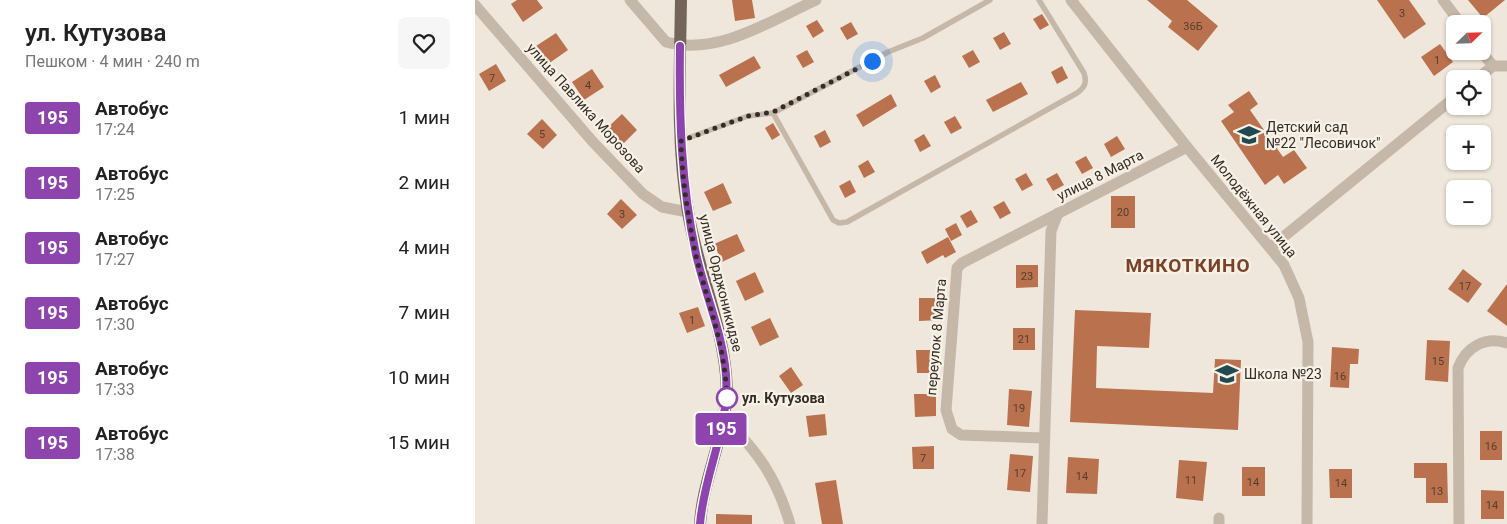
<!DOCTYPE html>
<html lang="ru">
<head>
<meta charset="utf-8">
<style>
	body { margin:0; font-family:Roboto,sans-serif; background:#f6f6f6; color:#222; height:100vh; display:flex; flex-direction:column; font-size:19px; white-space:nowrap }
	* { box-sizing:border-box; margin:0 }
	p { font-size:16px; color:#767676 }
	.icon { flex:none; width:28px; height:28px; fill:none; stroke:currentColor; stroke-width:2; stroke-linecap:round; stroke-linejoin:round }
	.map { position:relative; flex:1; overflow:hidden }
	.drawer { display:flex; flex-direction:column; background:#fff; width:475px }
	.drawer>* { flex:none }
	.badge { padding:0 10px; border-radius:4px; font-size:18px; line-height:32px }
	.needle { width:32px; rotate:67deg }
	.tools { position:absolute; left:971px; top:15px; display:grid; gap:10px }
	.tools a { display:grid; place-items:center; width:45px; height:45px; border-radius:8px; background:#fff; box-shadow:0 1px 4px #0004; font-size:25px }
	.you { position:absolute; width:25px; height:25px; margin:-12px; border:4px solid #fff; border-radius:50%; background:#1a73e8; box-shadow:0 0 0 8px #1a73e833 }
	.map>.badge { position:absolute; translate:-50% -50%; box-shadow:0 0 0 2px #fff }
	.round { display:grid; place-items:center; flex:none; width:52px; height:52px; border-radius:8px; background:#f6f6f6 }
	.summary { display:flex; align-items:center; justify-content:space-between; height:85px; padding:0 25px }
	h1 { font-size:24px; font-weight:600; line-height:38px }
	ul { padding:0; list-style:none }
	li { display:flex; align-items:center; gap:15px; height:65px; padding:0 25px }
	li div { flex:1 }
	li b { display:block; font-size:19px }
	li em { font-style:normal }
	li .badge { min-width:55px; font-weight:700; text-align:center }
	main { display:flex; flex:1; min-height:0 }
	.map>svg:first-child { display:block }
	.building { fill:#ba714d }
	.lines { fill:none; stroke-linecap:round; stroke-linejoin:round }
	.lane { stroke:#c6b8a8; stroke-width:5.5 }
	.street { stroke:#c6b8a8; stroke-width:11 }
	.primary { stroke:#74655a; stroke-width:12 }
	.line-casing { stroke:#fff; stroke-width:11 }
	.line { stroke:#8e44ad; stroke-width:8 }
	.walk { stroke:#332c27; stroke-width:5; stroke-dasharray:0 9 }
	.stop-dot { fill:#fff; stroke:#8e44ad; stroke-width:2.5 }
	.labels { text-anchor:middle; stroke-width:4.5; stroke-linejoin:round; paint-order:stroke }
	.number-label { font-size:11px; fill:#553d30 }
	.street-label { font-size:14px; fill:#332c27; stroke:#f7f1e6 }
	.poi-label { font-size:14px; fill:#332c27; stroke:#f7f1e6; text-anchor:start }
	.stop-label { font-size:14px; font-weight:bold; fill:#332c27; stroke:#f7f1e6; text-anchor:start }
	.district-label { font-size:19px; font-weight:bold; letter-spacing:1px; fill:#7a4328; stroke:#f7f1e6 }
</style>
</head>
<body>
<main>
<section class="drawer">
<div class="summary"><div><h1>ул. Кутузова</h1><p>Пешком · 4 мин · 240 m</p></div><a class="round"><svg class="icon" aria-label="heart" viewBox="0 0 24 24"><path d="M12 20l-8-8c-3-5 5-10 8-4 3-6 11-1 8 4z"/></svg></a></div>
<ul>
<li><span class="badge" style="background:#8e44ad;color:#fff">195</span><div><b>Автобус</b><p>17:24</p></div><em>1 мин</em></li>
<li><span class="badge" style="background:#8e44ad;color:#fff">195</span><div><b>Автобус</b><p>17:25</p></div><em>2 мин</em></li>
<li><span class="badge" style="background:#8e44ad;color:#fff">195</span><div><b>Автобус</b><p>17:27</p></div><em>4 мин</em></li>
<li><span class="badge" style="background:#8e44ad;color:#fff">195</span><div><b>Автобус</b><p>17:30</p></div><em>7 мин</em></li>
<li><span class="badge" style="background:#8e44ad;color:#fff">195</span><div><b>Автобус</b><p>17:33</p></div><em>10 мин</em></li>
<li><span class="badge" style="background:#8e44ad;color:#fff">195</span><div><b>Автобус</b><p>17:38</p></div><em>15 мин</em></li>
</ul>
</section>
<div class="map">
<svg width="1032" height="524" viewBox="0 0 1032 524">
	<rect width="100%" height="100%" fill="#efe7db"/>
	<g class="building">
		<path d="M42,0H62L68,8L48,22L36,4Z"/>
		<path d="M257,0H277L280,18L260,21Z"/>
		<path d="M672,0H712L743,26L723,51L693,27L697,21Z"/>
		<path d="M902,0H934L951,24L929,39Z"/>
		<path d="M993,0H1030L1008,18Z"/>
		<path d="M567,14L574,25L565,30L558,19Z"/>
		<path d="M342,20L349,31L338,38L331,26Z"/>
		<path d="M376,22L383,34L372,40L365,28Z"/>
		<path d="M529,32L536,44L525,50L518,38Z"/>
		<path d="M81,33L93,50L73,64L61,46Z"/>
		<path d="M965,44L978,62L959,76L946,57Z"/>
		<path d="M332,50L339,62L328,68L321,56Z"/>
		<path d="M498,50L505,62L494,68L487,56Z"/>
		<path d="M279,56L286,68L251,87L244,75Z"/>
		<path d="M21,64L31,81L14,91L4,74Z"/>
		<path d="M587,66L593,78L582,84L576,72Z"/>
		<path d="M117,69L129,87L109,100L97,82Z"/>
		<path d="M460,75L466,87L456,93L449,81Z"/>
		<path d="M546,82L553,94L518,112L511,100Z"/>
		<path d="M774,91L783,104L775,110L808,157L819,150L832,168L809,184L803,175L790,185L746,121L759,112L753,105Z"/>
		<path d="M416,94L422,106L388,127L381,115Z"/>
		<path d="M147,114L162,130L148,144L132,128Z"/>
		<path d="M480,116L487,128L476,134L469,122Z"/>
		<path d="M67,119L82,135L68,149L52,134Z"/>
		<path d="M298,123L305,135L297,140L290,128Z"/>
		<path d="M350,130L356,142L345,148L339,136Z"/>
		<path d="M449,134L456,146L445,152L439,140Z"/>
		<path d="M642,136L650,149L636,157L629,144Z"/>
		<path d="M611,156L618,168L607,174L600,162Z"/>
		<path d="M393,160L400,172L389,178L383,166Z"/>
		<path d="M551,173L558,185L547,191L540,179Z"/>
		<path d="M582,173L589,185L578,191L571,179Z"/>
		<path d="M375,180L381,192L370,198L364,186Z"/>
		<path d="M248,183L257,203L238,211L229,192Z"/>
		<rect x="636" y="196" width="24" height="32"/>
		<path d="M146,199L162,215L147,229L132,214Z"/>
		<path d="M529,201L536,213L525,219L518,207Z"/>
		<path d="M496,210L503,222L492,228L485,216Z"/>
		<path d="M481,223L487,235L476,241L470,229Z"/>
		<path d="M262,234L270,251L247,262L239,244Z"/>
		<path d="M473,237L481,252L470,258L468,255L452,264L446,252Z"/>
		<path d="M541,265H563V287L541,288Z"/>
		<path d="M988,269L1007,284L993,303L973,289Z"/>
		<path d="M280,272L289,292L270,301L261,281Z"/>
		<path d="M1032,284V326L1012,311Z"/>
		<path d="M444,298H465V320L444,321Z"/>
		<path d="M223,307L230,326L212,333L204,313Z"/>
		<path d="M600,310L676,313L674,348L622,346L621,388L738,393L740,359L766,360L763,430L595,422Z"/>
		<path d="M295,318L304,337L285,346L276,327Z"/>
		<rect x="538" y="328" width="22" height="22"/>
		<path d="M952,340L975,341L973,382L950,380Z"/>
		<path d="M857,347L884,349L883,364H875L874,388L855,387Z"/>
		<path d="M441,350H463V373H442Z"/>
		<path d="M316,367L328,385L316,393L304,376Z"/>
		<path d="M534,389L557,391L554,427L532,425Z"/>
		<path d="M439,394H461V416L440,417Z"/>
		<path d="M350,414L352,435L334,437L331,416Z"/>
		<rect x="1005" y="431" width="22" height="29"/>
		<path d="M459,446V469H438L437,447Z"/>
		<path d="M535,454L558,456L555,492L532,490Z"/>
		<path d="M593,457L624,459L622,494L591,493Z"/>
		<path d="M704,460L732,462L728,501L701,498Z"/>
		<path d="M939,463H972L973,503H951V478H939Z"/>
		<rect x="767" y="467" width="23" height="29"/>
		<path d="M854,469H877V498H855Z"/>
		<path d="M361,480L368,524H347L340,483Z"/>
		<path d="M1006,490L1029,491V519H1006Z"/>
		<path d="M241,514L277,515V524H241Z"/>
	</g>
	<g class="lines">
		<g class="lane">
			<path d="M298,113L358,220L364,223L372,222L602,93C610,87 612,83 609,73L564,0"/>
			<path d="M205,141L273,116L298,113L413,52L448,38L515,0"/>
		</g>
		<g class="street">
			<path d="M155,0L191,42C243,56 295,21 341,0"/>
			<path d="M596,0L712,147L809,265L824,298L833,342L832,524"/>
			<path d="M968,0L986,24"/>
			<path d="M0,5L118,142L168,194L187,207L213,212"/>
			<path d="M1006,51L1018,66"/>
			<path d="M1002,79L1018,66H1032"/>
			<path d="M796,247L980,97"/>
			<path d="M250,418C283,453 301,476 315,524"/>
			<path d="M568,438L486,435L477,429L471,410L482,268L487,263L712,147"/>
			<path d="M567,524L576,231L583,213"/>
			<path d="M744,524V518"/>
			<path d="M984,524L983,368C991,347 1010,336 1032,343"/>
		</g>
		<path class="primary" d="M206,0C205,71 201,142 213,212C222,267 246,320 251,375C256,427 228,473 225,524"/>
	</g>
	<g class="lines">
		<defs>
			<path id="line" d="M205,46C204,116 206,184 221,254C230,294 248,334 251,375C255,427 229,473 225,524"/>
		</defs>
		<use href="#line" class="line-casing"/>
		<use href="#line" class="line"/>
		<path class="walk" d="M252,398V402C251,348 234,307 221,256C213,218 207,179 206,141L273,116L298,112L397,61"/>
	</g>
	<defs>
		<symbol id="school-bare" viewBox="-9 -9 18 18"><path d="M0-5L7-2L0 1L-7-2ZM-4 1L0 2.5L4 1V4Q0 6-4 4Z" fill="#214951" stroke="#f7f1e6" stroke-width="2.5" paint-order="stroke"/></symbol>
	</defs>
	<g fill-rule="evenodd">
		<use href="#school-bare" x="758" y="119" width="32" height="32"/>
		<use href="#school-bare" x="736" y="358" width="32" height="32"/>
	</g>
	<circle class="stop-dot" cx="252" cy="398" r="10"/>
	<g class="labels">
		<g class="number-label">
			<text x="927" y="17">3</text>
			<text x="718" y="30">36Б</text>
			<text x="962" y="64">1</text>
			<text x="17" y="82">7</text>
			<text x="113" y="89">4</text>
			<text x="67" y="138">5</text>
			<text x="648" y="216">20</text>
			<text x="147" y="218">3</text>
			<text x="552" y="280">23</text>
			<text x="990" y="290">17</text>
			<text x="217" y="324">1</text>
			<text x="549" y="343">21</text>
			<text x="963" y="365">15</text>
			<text x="865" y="380">16</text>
			<text x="544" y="412">19</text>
			<text x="1016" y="450">16</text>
			<text x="448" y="462">7</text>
			<text x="545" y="477">17</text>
			<text x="607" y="480">14</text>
			<text x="716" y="484">11</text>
			<text x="778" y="486">14</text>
			<text x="866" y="487">14</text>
			<text x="962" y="495">13</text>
			<text x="1017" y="509">14</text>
		</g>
		<g class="street-label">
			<text transform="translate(111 108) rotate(48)" y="5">улица Павлика Морозова</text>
			<text transform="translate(625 175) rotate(-27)" y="5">улица 8 Марта</text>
			<text transform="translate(779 206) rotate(51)" y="5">Молодёжная улица</text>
			<text transform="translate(246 283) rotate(76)" y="5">улица Орджоникидзе</text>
			<text transform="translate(461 337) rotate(-85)" y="5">переулок 8 Марта</text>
		</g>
		<g class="poi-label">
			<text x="791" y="132">Детский сад<tspan x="791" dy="16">№22 "Лесовичок"</tspan></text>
			<text x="769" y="379">Школа №23</text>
		</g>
		<g class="stop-label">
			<text x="267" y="403">ул. Кутузова</text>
		</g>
		<g class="district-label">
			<text x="713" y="272">МЯКОТКИНО</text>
		</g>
	</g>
</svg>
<div class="tools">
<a><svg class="needle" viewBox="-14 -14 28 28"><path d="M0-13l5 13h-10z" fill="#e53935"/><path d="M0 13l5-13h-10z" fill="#767676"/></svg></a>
<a><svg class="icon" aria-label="locate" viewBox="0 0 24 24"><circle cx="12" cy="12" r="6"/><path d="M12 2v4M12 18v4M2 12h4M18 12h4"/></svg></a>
<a>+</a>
<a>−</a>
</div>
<div class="you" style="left:397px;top:61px"></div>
<b class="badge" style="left:246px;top:429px;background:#8e44ad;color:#fff">195</b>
</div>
</main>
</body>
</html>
